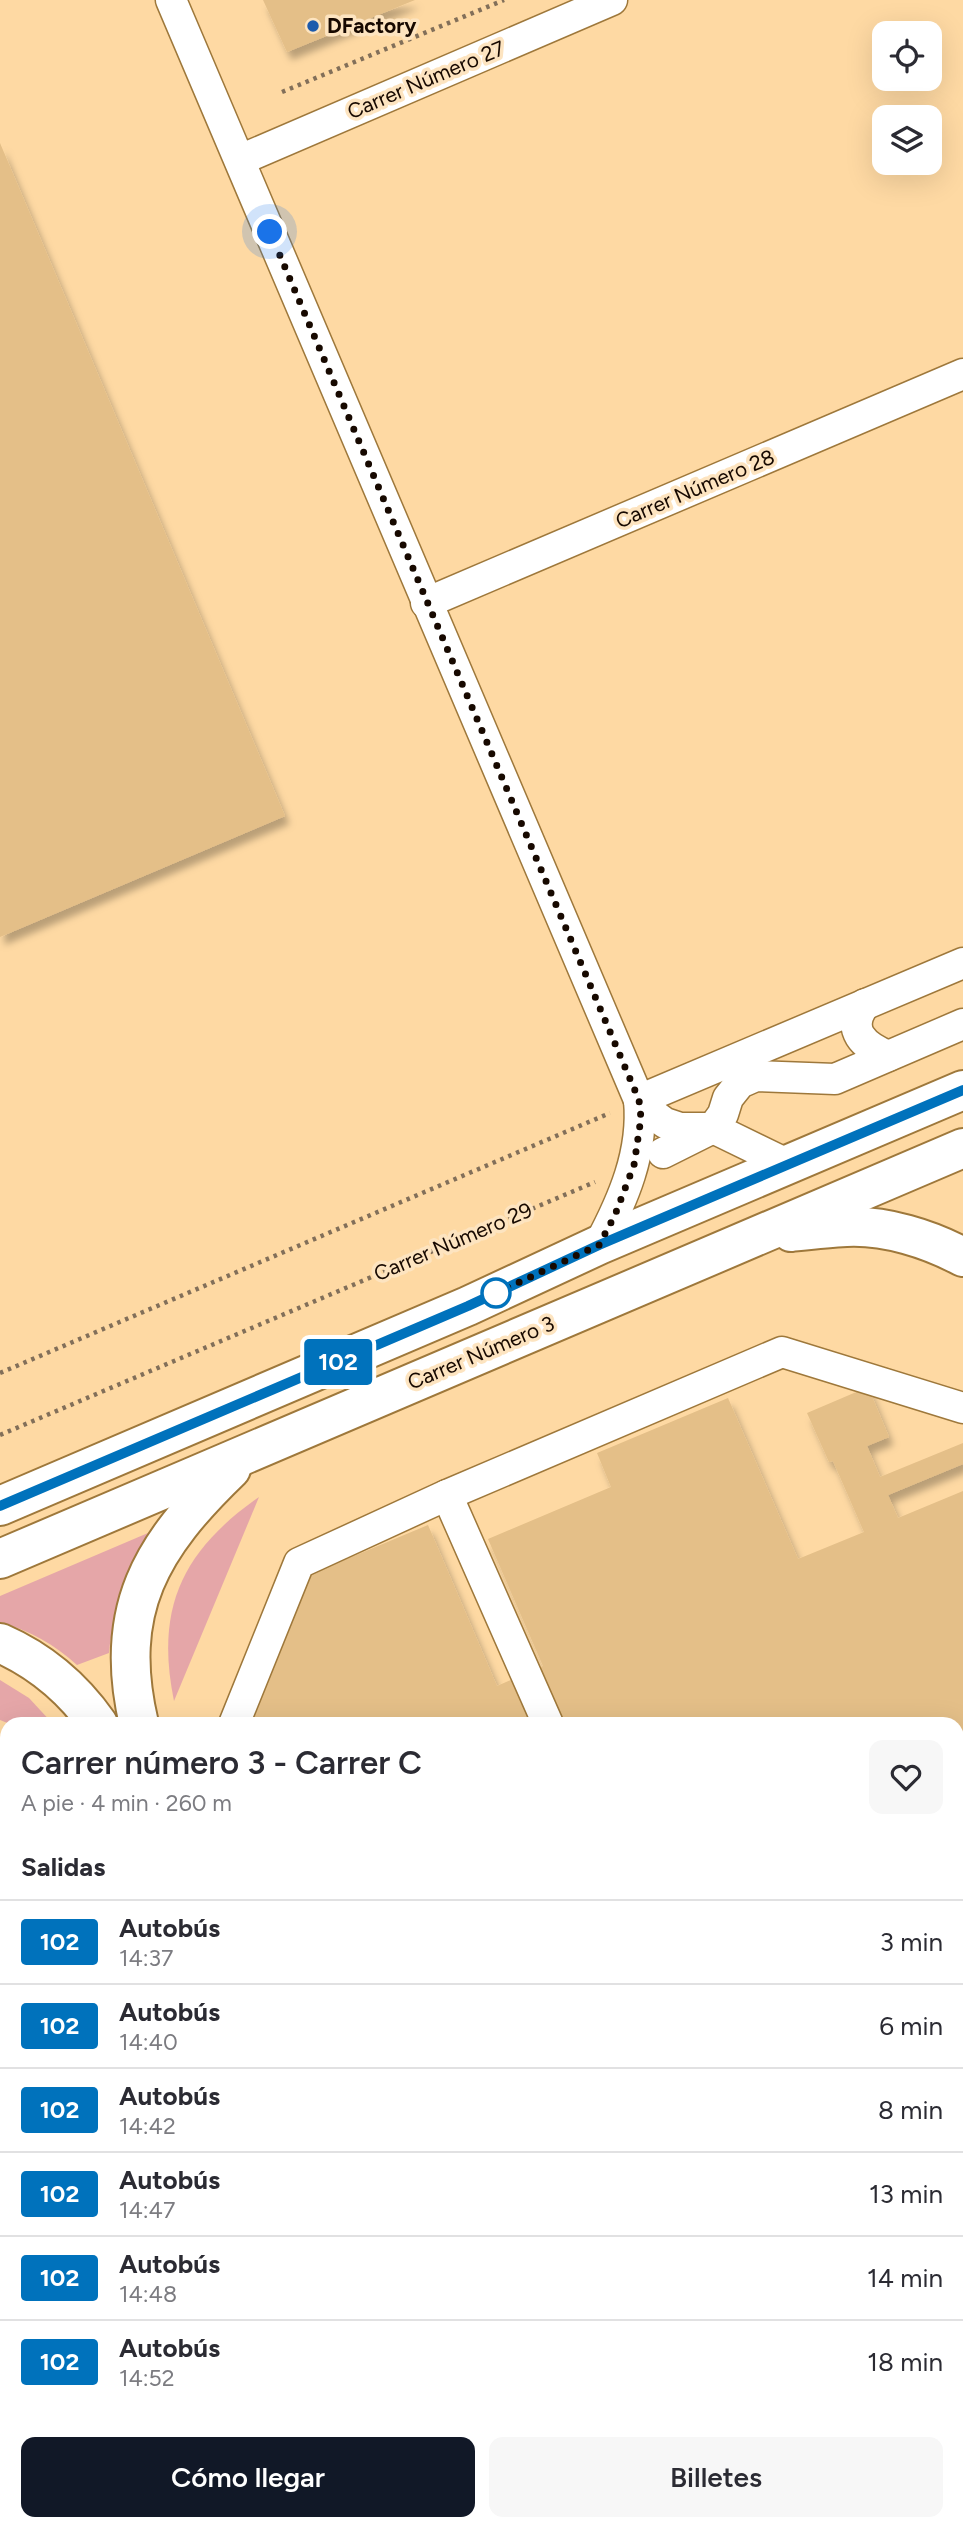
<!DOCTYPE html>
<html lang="es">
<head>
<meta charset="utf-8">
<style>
	body { margin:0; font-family:Figtree,sans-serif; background:#f7f7f7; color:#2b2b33; height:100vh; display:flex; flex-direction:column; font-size:26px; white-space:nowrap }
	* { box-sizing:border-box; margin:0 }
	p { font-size:23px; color:#7c7c81 }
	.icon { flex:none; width:38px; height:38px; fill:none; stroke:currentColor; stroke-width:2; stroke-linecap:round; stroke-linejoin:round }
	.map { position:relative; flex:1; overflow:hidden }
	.sheet { position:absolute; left:0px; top:1717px; width:964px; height:814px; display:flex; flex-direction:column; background:#fff; border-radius:21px 21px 0 0; box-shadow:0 7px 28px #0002 }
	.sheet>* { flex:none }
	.badge { padding:0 14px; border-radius:5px; font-size:24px; line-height:46px }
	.fabs { position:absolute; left:872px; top:21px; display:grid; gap:14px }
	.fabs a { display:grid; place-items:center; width:70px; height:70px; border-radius:14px; background:#fff; box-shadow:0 7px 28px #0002; font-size:35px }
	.you { position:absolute; width:35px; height:35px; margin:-18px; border:5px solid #fff; border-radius:50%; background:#1a73e8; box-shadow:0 0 0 10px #1a73e833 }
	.map>.badge { position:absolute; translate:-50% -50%; box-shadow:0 0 0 4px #fff }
	h2 { padding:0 21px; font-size:26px; line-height:63px }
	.round { display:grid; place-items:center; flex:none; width:74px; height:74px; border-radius:14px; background:#f7f7f7 }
	.overview { display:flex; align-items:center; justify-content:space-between; height:119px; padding:0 21px }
	h1 { font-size:33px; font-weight:600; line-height:52px }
	.button { display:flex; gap:14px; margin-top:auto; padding:14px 21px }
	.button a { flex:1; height:80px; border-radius:14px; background:#111827; color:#fff; font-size:28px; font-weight:600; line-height:80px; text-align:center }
	.button a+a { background:#f7f7f7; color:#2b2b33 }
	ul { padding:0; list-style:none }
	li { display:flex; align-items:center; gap:21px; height:84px; padding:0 21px; border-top:2px solid #e1e1e2 }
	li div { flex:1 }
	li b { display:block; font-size:26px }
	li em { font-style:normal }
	li .badge { min-width:77px; font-weight:700; text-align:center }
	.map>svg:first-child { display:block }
	.built { fill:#fed9a3; fill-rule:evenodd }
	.green { fill:#e5a6a8 }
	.building { fill:#e4bf88; filter:url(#shadow) }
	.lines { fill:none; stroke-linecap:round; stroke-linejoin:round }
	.minor-casing { stroke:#9e783b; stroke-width:33 }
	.major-casing { stroke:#9e783b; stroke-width:42 }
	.path { stroke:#826f59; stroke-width:4.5; stroke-dasharray:3.5 5; stroke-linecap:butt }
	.minor { stroke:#fff; stroke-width:30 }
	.major { stroke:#fff; stroke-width:38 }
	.line-casing { stroke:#fff; stroke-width:16 }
	.line { stroke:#0072bc; stroke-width:10 }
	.walk { stroke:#170900; stroke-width:7; stroke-dasharray:0 12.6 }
	.poi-dot { fill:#1d5bac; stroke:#fde4c0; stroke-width:2.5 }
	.stop-dot { fill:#fff; stroke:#0072bc; stroke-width:3.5 }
	.labels { text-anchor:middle; stroke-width:7; stroke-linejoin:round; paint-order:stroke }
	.poi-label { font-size:21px; font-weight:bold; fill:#170900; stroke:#fde4c0; text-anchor:start }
	.street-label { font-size:21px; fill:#170900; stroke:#fde4c0 }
</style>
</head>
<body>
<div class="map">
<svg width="963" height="2530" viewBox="0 0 963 2530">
	<defs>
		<filter id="shadow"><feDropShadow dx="4.5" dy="8" stdDeviation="3.5" flood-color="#0004"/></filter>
	</defs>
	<rect width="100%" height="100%" fill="#fde4c0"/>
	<path class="built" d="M0,0H963V2530H0ZM884,33H929V79H884ZM884,117H929V163H884ZM7,1724H957V2524H7Z"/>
	<g class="green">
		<path d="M259,1497L174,1701C155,1608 182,1551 259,1497Z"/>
		<path d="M155,1530C134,1571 113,1608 109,1653L77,1665C54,1644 30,1631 0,1622V1596Z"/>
		<path d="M0,1680L29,1698L53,1724H10L0,1720Z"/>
	</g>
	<g class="building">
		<path d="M263,0H415L287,52Z"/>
		<path d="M0,143L285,816L0,937Z"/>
		<path d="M868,1387L889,1437L867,1446L880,1477L963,1443V1464L888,1495L898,1518L963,1491V1869L957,1871V1724H251L311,1574L428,1525L497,1686L543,1666L488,1539L611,1487L597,1453L728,1398L798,1559L864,1532L833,1461L829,1462L807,1413Z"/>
		<path d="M0,1883L7,1900V1927L0,1930Z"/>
		<path d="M963,1964V2120L957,2122V1966Z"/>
		<path d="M7,2222V2324L0,2327V2225Z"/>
		<path d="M7,2421V2524H36L21,2530H9L0,2508V2424Z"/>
		<path d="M153,2524H385L388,2530H138Z"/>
		<path d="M555,2524H760L762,2530H557Z"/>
	</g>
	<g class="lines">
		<defs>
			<g id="minor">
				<path d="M171,0L639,1100L650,1112L665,1123L680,1128H713L789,1165"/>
				<path d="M240,160L612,0"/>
				<path d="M426,603L963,374"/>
				<path d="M865,1004C845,1030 864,1046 888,1056"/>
				<path d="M639,1100L963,963"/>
				<path d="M663,1153L713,1128L723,1114L728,1098L740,1083L756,1076L835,1079L963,1024"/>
				<path d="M599,1245C623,1200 644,1152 639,1100"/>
				<path d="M447,1495L548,1724"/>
				<path d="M234,1724L299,1563L447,1495L782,1352L963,1408"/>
				<path d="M957,1899L963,1897"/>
				<path d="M461,2524L464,2530"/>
			</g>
			<g id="major">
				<path d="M791,1232C810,1230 828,1228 846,1227C886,1225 929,1239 963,1257"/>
				<path d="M0,1506L468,1306L599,1245L963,1090"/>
				<path d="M0,1559L963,1148"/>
				<path d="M0,1643C41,1661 72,1687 98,1724"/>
				<path d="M139,1724C112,1610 151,1546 231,1469"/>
			</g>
		</defs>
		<use href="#minor" class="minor-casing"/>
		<use href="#major" class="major-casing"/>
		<g class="path">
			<path d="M282,92L504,0"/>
			<path d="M0,1373L610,1113"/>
			<path d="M0,1435L595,1182"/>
		</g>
		<use href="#minor" class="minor"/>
		<use href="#major" class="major"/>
	</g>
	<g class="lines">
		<defs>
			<path id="line" d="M0,1506L468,1306L599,1245L963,1090"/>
		</defs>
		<use href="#line" class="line-casing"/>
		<use href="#line" class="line"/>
		<path class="walk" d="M270,232L639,1100L641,1118L634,1165L615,1215L599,1245L496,1293"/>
	</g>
	<circle class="poi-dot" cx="313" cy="26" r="7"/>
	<circle class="stop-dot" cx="496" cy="1293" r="14"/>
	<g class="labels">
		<g class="poi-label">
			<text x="327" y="33">DFactory</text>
		</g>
		<g class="street-label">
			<text transform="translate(426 80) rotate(-23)" y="7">Carrer Número 27</text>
			<text transform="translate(695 489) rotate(-23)" y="7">Carrer Número 28</text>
			<text transform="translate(453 1242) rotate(-23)" y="7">Carrer Número 29</text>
			<text transform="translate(481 1353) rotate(-23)" y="7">Carrer Número 3</text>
		</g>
	</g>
</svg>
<div class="fabs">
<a><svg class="icon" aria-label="locate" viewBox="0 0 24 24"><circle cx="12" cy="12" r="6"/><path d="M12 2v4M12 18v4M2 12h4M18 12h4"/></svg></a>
<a><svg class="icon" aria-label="layers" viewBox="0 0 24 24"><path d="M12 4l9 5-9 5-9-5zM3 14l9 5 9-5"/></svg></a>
</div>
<div class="you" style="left:270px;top:232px"></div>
<b class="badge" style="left:338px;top:1362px;background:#0072bc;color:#fff">102</b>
<section class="sheet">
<div class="overview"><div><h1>Carrer número 3 - Carrer C</h1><p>A pie · 4 min · 260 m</p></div><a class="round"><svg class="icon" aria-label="heart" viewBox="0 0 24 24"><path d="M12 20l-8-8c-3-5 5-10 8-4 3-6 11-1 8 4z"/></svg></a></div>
<h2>Salidas</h2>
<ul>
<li><span class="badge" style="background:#0072bc;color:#fff">102</span><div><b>Autobús</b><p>14:37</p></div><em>3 min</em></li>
<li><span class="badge" style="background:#0072bc;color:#fff">102</span><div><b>Autobús</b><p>14:40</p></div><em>6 min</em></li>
<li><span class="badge" style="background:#0072bc;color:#fff">102</span><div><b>Autobús</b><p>14:42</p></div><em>8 min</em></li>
<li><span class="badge" style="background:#0072bc;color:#fff">102</span><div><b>Autobús</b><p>14:47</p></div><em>13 min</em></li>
<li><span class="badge" style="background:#0072bc;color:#fff">102</span><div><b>Autobús</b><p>14:48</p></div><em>14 min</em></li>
<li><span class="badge" style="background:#0072bc;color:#fff">102</span><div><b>Autobús</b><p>14:52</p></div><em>18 min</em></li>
</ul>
<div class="button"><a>Cómo llegar</a><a>Billetes</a></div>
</section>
</div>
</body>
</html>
